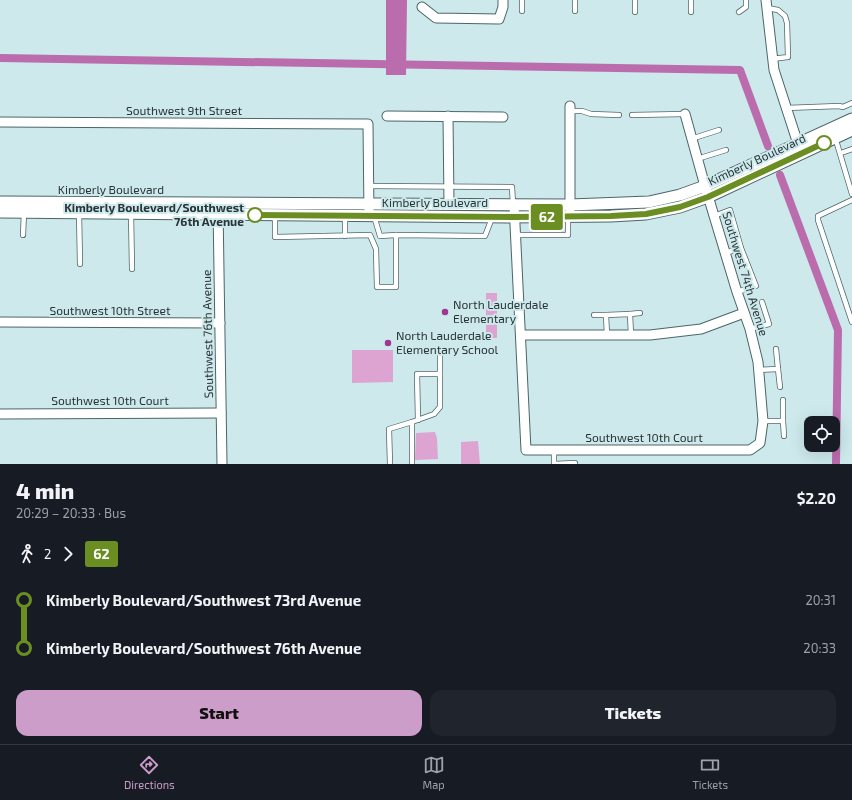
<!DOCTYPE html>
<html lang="en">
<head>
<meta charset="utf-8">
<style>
	body { margin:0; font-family:"Exo 2",sans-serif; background:#20242c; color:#f1f3f6; height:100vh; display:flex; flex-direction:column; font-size:15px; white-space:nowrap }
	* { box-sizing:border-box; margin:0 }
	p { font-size:13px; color:#9ea1a6 }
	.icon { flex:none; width:22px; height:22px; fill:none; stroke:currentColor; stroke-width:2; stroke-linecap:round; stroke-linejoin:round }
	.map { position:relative; height:464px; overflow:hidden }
	.drawer { display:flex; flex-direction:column; background:#171b24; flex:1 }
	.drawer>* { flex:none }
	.badge { padding:0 8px; border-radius:3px; font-size:14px; line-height:26px }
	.tools { position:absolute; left:804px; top:416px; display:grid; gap:8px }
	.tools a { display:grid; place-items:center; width:36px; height:36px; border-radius:8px; background:#171b24; box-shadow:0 4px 16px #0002; font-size:20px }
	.map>.badge { position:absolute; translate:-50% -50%; box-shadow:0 0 0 2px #fff }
	.legs { display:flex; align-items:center; gap:6px; height:44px; padding:0 16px; font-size:13px }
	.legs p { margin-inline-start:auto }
	.headline { display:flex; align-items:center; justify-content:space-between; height:68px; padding:0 16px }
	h1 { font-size:22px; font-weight:800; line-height:30px }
	.action { display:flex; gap:8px; margin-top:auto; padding:8px 16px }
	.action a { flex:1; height:46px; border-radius:12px; background:#cd9dc9; color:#111; font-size:16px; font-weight:800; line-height:46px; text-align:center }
	.action a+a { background:#20242c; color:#f1f3f6 }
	ul { padding:0 16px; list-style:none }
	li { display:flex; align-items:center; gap:14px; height:48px; font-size:15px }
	li i { display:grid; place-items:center; width:6px; height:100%; margin:0 5px; background:currentColor }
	li i::after { content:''; width:10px; height:10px; margin:-5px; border:3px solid; border-radius:50%; background:#171b24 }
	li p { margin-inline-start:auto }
	li:first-child i { background:linear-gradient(#0000 50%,currentColor 0) }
	li:last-child i { background:linear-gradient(currentColor 50%,#0000 0) }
	.menu { display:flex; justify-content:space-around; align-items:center; height:56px; border-top:1px solid #363941; background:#171b24; font-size:11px; color:#9ea1a6 }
	.menu a { display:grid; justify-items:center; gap:2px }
	.menu .active { color:#cd9dc9 }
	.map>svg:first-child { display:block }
	.green { fill:#dda4d1 }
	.water { fill:#ba6cac }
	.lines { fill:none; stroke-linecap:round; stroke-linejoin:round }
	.canal { stroke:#ba6cac; stroke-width:8 }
	.service-casing { stroke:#4c6568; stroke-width:6 }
	.minor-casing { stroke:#4c6568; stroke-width:11 }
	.tertiary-casing { stroke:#4c6568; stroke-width:13 }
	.service { stroke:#fff; stroke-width:4.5 }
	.minor { stroke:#fff; stroke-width:9 }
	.tertiary { stroke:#fff; stroke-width:11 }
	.line-1-casing { stroke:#fff; stroke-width:9 }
	.line-1 { stroke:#6b8e23; stroke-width:6 }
	.stop-1-dot { fill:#fff; stroke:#6b8e23; stroke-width:2 }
	.poi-dot { fill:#a23492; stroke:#cde9ec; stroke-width:1.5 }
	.labels { text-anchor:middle; stroke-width:4; stroke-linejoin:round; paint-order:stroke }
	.street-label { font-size:12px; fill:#293436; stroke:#cde9ec }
	.stop-label { font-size:12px; font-weight:bold; fill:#293436; stroke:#cde9ec; text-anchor:end }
	.poi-label { font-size:12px; fill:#293436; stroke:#cde9ec; text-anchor:start }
</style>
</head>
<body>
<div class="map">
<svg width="852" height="464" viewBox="0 0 852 464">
	<rect width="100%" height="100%" fill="#cde9ec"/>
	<g class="green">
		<rect x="486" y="293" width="11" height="45"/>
		<path d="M352,350H393V382L352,383Z"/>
		<path d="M435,432L437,438L438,459L415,460L416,433Z"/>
		<path d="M478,441L480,464H461V442Z"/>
	</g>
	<path class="water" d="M386,0H407L406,75H386Z"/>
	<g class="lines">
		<g class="canal">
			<path d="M0,58L740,70L768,146"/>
			<path d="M780,175L838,330L836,464"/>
		</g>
		<defs>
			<g id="service">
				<path d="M522,0V11"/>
				<path d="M635,0V12"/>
				<path d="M691,0V12"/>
				<path d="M767,8L778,10L785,16L787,23L788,57L772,59"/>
				<path d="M575,11V0"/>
				<path d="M739,12L746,7V0"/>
				<path d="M786,108L839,106L843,107L852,103"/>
				<path d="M570,111H582L591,114L619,115"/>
				<path d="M632,115L685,114"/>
				<path d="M835,137L852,194"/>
				<path d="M691,139L719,130"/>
				<path d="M841,153L852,149"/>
				<path d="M697,159L726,150"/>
				<path d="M369,186L512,187L513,204"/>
				<path d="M852,200L818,216V220L852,322"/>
				<path d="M79,212L80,264"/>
				<path d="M131,213L132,269"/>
				<path d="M275,215V237L370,235L376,249L377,287H396V235L485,236L492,218"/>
				<path d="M345,215V236"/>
				<path d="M374,216L380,236L396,235"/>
				<path d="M714,216L730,210L741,248L756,286L737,292"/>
				<path d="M23,235L24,213"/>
				<path d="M516,235H568V217"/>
				<path d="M725,253L741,248"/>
				<path d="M630,314L640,313"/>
				<path d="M594,315H606"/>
				<path d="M750,329L769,324L762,302"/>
				<path d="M607,335L606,315L630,314L631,335"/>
				<path d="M778,369L780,387"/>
				<path d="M759,370L778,369L776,349"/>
				<path d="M418,420L417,374H440"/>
				<path d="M763,421H783V400"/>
				<path d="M783,421L784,436"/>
				<path d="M554,449V464L575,463"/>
				<path d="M390,464L389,429L412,422"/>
				<path d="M412,464V422L434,414L440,407V354"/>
			</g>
			<g id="minor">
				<path d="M766,0L774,70L800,150"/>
				<path d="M422,7L436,18L499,19L503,7V0"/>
				<path d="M570,106V210"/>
				<path d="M387,116L503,117"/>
				<path d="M448,116L449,204"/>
				<path d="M0,122L368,124L369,216"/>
				<path d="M514,204L526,450H750L760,443L763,421L758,362L750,329L737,292L705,186L685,114"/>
				<path d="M218,207L222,464"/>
				<path d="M0,322L220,323"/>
				<path d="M521,335H650L701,329L744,313"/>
				<path d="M0,414L221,413"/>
			</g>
			<g id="tertiary">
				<path d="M0,202L570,205L649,202L680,195L705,186L852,119"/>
				<path d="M0,212L508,217L611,216L646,214L680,207L708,197L852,130"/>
			</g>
		</defs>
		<use href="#service" class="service-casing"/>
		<use href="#minor" class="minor-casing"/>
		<use href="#tertiary" class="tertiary-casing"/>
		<use href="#service" class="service"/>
		<use href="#minor" class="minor"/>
		<use href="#tertiary" class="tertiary"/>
	</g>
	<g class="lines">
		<defs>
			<path id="line-1" d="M255,215L515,217L611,216L646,214L680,207L708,197L824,143"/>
		</defs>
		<use href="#line-1" class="line-1-casing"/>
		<use href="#line-1" class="line-1"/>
	</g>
	<g class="stop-1-dot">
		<circle cx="824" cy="143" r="7"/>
		<circle cx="255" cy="215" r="7"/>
	</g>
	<g class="poi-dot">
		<circle cx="445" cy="312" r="4"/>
		<circle cx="388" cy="343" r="4"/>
	</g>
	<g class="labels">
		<g class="street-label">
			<text x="184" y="115">Southwest 9th Street</text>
			<text transform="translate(757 160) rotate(-25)" y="4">Kimberly Boulevard</text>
			<text x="111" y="194">Kimberly Boulevard</text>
			<text x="435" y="207">Kimberly Boulevard</text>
			<text transform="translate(745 274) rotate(73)" y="4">Southwest 74th Avenue</text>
			<text x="110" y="315">Southwest 10th Street</text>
			<text transform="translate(208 334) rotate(-91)" y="4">Southwest 76th Avenue</text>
			<text x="110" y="405">Southwest 10th Court</text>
			<text x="644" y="442">Southwest 10th Court</text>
		</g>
		<g class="stop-label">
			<text x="244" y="212">Kimberly Boulevard/Southwest<tspan x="244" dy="14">76th Avenue</tspan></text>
		</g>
		<g class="poi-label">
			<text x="453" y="309">North Lauderdale<tspan x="453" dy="14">Elementary</tspan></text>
			<text x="396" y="340">North Lauderdale<tspan x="396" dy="14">Elementary School</tspan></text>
		</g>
	</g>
</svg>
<div class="tools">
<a><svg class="icon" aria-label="locate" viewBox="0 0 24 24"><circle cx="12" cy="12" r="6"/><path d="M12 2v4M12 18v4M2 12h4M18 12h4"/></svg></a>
</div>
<b class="badge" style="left:547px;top:217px;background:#6b8e23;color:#fff">62</b>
</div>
<section class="drawer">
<div class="headline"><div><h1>4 min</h1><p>20:29 – 20:33 · Bus</p></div><b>$2.20</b></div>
<div class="legs"><svg class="icon" aria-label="walk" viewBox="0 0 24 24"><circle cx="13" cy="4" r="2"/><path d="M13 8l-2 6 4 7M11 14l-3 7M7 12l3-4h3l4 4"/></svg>2<svg class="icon" aria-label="forward" viewBox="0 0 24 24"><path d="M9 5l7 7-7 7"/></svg><b class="badge" style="background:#6b8e23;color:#fff">62</b></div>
<ul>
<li><i style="color:#6b8e23"></i><b>Kimberly Boulevard/Southwest 73rd Avenue</b><p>20:31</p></li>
<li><i style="color:#6b8e23"></i><b>Kimberly Boulevard/Southwest 76th Avenue</b><p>20:33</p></li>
</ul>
<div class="action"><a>Start</a><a>Tickets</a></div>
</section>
<nav class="menu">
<a class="active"><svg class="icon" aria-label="directions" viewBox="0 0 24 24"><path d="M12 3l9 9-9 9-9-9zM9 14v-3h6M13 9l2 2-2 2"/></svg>Directions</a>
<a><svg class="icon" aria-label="map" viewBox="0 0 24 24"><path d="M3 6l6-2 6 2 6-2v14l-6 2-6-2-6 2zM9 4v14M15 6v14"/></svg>Map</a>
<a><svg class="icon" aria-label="tickets" viewBox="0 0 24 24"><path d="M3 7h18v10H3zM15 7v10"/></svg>Tickets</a>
</nav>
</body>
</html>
